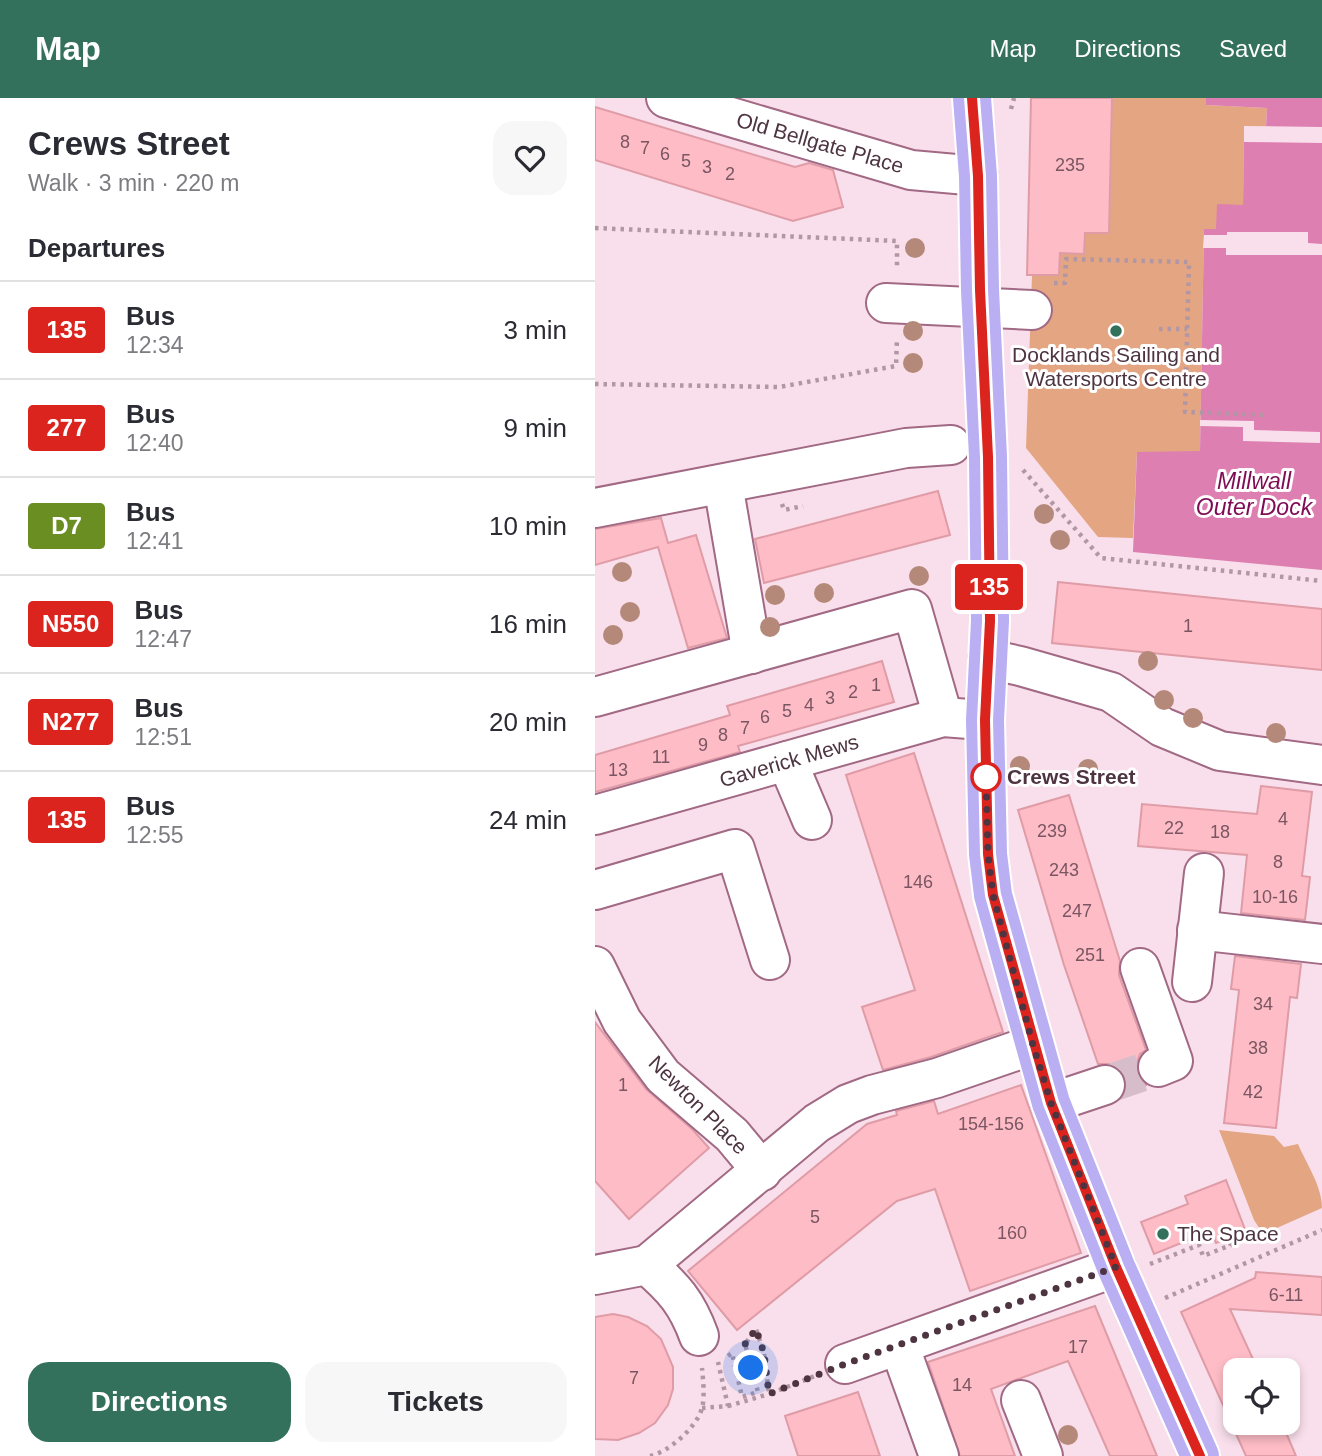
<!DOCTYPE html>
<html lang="en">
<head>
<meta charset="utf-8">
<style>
	body { margin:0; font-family:Arial,sans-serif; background:#f7f7f7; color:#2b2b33; height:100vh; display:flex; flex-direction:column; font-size:26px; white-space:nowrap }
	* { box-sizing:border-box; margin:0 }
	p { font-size:23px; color:#7c7c81 }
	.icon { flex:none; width:38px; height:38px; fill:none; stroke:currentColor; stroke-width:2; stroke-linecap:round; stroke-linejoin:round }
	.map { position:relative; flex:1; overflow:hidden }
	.details { display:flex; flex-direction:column; background:#fff; width:595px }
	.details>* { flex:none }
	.badge { padding:0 14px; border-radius:5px; font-size:24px; line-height:46px }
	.fabs { position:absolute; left:628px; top:1260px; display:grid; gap:14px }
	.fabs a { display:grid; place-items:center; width:77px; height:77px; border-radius:14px; background:#fff; box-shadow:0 4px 10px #0003; font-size:35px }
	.you { position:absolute; width:35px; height:35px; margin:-18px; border:5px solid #fff; border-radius:50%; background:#1a73e8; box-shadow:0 0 0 10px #1a73e833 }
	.map>.badge { position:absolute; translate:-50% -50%; box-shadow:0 0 0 4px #fff }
	h2 { padding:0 28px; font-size:26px; line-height:63px }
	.round { display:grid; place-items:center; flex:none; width:74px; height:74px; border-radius:21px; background:#f7f7f7 }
	.overview { display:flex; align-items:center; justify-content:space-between; height:119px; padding:0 28px }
	h1 { font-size:33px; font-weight:700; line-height:52px }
	.button { display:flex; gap:14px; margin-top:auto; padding:14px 28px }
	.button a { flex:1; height:80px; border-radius:21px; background:#34715c; color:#fff; font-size:28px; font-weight:700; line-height:80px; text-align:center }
	.button a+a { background:#f7f7f7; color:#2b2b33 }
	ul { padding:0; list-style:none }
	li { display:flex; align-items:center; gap:21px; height:98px; padding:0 28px; border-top:2px solid #e1e1e2 }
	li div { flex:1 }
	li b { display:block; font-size:26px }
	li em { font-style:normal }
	li .badge { min-width:77px; font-weight:700; text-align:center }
	header { display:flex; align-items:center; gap:42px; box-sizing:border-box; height:98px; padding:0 35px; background:#34715c; color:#fff }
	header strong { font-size:33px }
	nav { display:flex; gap:38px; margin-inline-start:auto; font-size:24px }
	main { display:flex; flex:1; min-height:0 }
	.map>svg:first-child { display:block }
	.green { fill:#e4a583 }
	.water { fill:#dd7fb0 }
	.pier { fill:#f9dfeb }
	.building { fill:#febcc6; stroke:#df9ca7; stroke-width:2 }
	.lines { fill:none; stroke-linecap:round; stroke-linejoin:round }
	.minor-tunnel { stroke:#d7bdc9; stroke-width:38; stroke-dasharray:38 19; stroke-linecap:butt }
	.minor-casing { stroke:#a16984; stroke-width:42 }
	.major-casing { stroke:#fff; stroke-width:42 }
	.path { stroke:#b197a3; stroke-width:4.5; stroke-dasharray:3.5 5; stroke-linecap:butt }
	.minor { stroke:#fff; stroke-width:38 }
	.major { stroke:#baaff2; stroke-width:38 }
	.tree { fill:#b5897a }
	.line-casing { stroke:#fff; stroke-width:16 }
	.line { stroke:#dc241f; stroke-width:10 }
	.walk { stroke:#4d3440; stroke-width:7; stroke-dasharray:0 12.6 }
	.poi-dot { fill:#34715c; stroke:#fff; stroke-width:2.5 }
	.stop-dot { fill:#fff; stroke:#dc241f; stroke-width:3.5 }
	.labels { text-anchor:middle; stroke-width:6; stroke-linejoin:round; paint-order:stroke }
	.number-label { font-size:18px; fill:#795662 }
	.street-label { font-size:21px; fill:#4d3440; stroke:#fff }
	.poi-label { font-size:21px; fill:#4d3440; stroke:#fff }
	.stop-label { font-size:21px; font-weight:bold; fill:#4d3440; stroke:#fff; text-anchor:start }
	.water-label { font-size:23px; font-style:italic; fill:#7f0b55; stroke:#fff }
</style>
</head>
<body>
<header>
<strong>Map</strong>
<nav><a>Map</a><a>Directions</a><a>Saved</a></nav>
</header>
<main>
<section class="details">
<div class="overview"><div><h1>Crews Street</h1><p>Walk · 3 min · 220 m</p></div><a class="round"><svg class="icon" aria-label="heart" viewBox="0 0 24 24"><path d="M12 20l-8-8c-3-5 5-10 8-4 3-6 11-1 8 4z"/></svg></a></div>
<h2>Departures</h2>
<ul>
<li><span class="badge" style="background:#dc241f;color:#fff">135</span><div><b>Bus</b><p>12:34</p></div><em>3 min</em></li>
<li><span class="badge" style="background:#dc241f;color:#fff">277</span><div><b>Bus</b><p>12:40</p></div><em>9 min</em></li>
<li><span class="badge" style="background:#6b8e23;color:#fff">D7</span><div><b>Bus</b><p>12:41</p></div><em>10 min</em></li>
<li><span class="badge" style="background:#dc241f;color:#fff">N550</span><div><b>Bus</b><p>12:47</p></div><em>16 min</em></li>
<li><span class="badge" style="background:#dc241f;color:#fff">N277</span><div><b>Bus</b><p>12:51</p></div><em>20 min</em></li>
<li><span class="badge" style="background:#dc241f;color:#fff">135</span><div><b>Bus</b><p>12:55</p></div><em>24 min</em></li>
</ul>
<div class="button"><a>Directions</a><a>Tickets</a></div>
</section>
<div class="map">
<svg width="727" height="1358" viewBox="0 0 727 1358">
	<rect width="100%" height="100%" fill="#f9dfeb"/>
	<g class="green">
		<path d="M436,0H611V7L672,10L671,29H649L648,107L621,132L609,131L605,354H542L538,440L503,439L431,350L437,177Z"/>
		<path d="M624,1032L679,1038L689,1049L703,1046C712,1067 727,1088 727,1110L668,1136L659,1122Z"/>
	</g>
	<path class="water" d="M611,0H727V472L538,454L542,354L605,353L609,131H621L622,106L648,107L649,28L671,29L672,10L611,7Z"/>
	<g class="pier">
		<path d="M649,28L727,29V45L649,44Z"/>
		<path d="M632,134H713V145L727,146V157H631V150H608L609,137H632Z"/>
		<path d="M605,322L659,323V332L725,334V345L648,343V329L605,328Z"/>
	</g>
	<g class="building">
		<path d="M436,0H517L514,135H490L489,156L465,155L464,177H432Z"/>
		<path d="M0,9L200,69L214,65L238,72L248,109L198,123L0,62Z"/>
		<path d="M343,393L355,437L169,485L160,441Z"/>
		<path d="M66,420L73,445L101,437L132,540L93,550L63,449L0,467V431Z"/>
		<path d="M463,484L727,511V572L457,545Z"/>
		<path d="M287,563L299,604L143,648L145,654L0,694V657L135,617L132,608Z"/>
		<path d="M319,655L408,934L336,959L288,972L267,909L320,892L251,677Z"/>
		<path d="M666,688L717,694L707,778L715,779L710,822L646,815L652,757L543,748L547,706L662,716Z"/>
		<path d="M474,697L525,863L524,877L551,952L545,956L541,967L543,978L551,987L530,994L531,981L525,971L515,966H503L469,867L423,712Z"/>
		<path d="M640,858L706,866L702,900L695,899L681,1030L629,1025L644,892L636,891Z"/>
		<path d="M0,924L51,991L97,1031L114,1050L34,1121L0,1083Z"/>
		<path d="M426,987L486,1155L375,1193L340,1091L302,1103L142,1232L93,1173L272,1026L302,1017L301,1013L339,1003L343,1016Z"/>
		<path d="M631,1082L651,1134L621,1145L616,1133L559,1156L546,1124L593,1106L590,1098Z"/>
		<path d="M661,1174L727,1179V1217L635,1211L663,1272H640V1325H687L701,1358H651L586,1214L660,1180Z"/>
		<path d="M500,1208L562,1358H515L473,1263L396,1291L420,1358H365L333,1264Z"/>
		<path d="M18,1216L33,1219L52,1228L66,1241L78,1269V1291L73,1307L60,1325L44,1335L23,1342L0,1341V1219Z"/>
		<path d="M263,1294L285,1358H203L190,1318Z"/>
	</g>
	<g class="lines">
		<path class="minor-tunnel" d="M510,987L563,969"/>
		<defs>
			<g id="minor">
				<path d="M71,0L316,72L383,78"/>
				<path d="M291,205L437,212"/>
				<path d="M128,386L157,556"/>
				<path d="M0,410L311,350L356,347"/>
				<path d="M393,561L425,568L516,594L567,629L625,653L727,667"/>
				<path d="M0,599L317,511L348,619"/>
				<path d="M192,663L217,722"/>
				<path d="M0,717L348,619L374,621"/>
				<path d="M0,792L140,751L175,862"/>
				<path d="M602,832L727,846"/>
				<path d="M0,868L27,923L68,978L137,1037L167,1073"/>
				<path d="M545,870L578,963L563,969"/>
				<path d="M597,884L609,775"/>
				<path d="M456,1005L510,987"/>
				<path d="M52,1167L222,1025L253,1006L277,997L342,980L438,947"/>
				<path d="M0,1177L52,1167C79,1190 92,1205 104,1238"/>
				<path d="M304,1247L344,1358"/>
				<path d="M250,1266L521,1169"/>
				<path d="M426,1302L448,1358"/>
			</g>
			<path id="major" d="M377,0L383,78L385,192L393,359L395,523L390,622L393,756L398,797L456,1005L521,1169L605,1358"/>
		</defs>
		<use href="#minor" class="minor-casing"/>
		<use href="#major" class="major-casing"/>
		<g class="path">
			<path d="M416,11L419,0"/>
			<path d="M0,130L302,143V171"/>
			<path d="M459,185H470L471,161L594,164L590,314L671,317"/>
			<path d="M564,231H592"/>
			<path d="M0,286L184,289L301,268L302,240"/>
			<path d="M428,372L506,460L727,483"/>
			<path d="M187,406L189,412L208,408"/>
			<path d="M555,1166L604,1147L608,1158L636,1147L633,1141"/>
			<path d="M570,1200L727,1132"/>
			<path d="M133,1258L137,1255L147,1299L163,1294L150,1246L161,1231L169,1255L174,1296L220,1278"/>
			<path d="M133,1308L174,1296"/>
			<path d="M107,1310L133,1308L123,1264"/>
			<path d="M55,1358C74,1354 102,1329 107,1310C110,1299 108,1281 107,1270"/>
		</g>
		<use href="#minor" class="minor"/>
		<use href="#major" class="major"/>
	</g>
	<g class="tree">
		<circle cx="320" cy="150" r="10"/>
		<circle cx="318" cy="233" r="10"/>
		<circle cx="318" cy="265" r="10"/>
		<circle cx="449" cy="416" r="10"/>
		<circle cx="465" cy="442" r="10"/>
		<circle cx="27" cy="474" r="10"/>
		<circle cx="324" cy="478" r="10"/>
		<circle cx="229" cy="495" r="10"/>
		<circle cx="180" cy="497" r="10"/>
		<circle cx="35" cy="514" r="10"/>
		<circle cx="175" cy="529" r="10"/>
		<circle cx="18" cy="537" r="10"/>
		<circle cx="553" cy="563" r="10"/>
		<circle cx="569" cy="602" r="10"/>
		<circle cx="598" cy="620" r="10"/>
		<circle cx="681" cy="635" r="10"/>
		<circle cx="425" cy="668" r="10"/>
		<circle cx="493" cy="671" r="10"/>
		<circle cx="473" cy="1337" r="10"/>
	</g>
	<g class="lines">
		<defs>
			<path id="line" d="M377,0L383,78L385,192L393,359L395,523L390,622L393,756L398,797L456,1005L521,1169L605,1358"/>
		</defs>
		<use href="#line" class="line-casing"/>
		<use href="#line" class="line"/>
		<path class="walk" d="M156,1270L150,1246L161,1231L169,1255L174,1296L250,1266L521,1169L456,1005L438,947L398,797L393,756L391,679"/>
	</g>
	<g class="poi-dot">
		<circle cx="521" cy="233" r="7"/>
		<circle cx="568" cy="1136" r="7"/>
	</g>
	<circle class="stop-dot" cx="391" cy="679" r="14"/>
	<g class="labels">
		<g class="number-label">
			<text x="30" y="50">8</text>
			<text x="50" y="56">7</text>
			<text x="70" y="62">6</text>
			<text x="91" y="69">5</text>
			<text x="475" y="73">235</text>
			<text x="112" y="75">3</text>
			<text x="135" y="82">2</text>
			<text x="593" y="534">1</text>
			<text x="281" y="593">1</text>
			<text x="258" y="600">2</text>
			<text x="235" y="606">3</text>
			<text x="214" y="613">4</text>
			<text x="192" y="619">5</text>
			<text x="170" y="625">6</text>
			<text x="150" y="636">7</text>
			<text x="128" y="643">8</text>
			<text x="108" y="653">9</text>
			<text x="66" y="665">11</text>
			<text x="23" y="678">13</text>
			<text x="688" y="727">4</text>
			<text x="579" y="736">22</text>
			<text x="457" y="739">239</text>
			<text x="625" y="740">18</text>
			<text x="683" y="770">8</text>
			<text x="469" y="778">243</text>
			<text x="323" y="790">146</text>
			<text x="680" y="805">10-16</text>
			<text x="482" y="819">247</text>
			<text x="495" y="863">251</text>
			<text x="668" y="912">34</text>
			<text x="663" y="956">38</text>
			<text x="28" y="993">1</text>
			<text x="658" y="1000">42</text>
			<text x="396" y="1032">154-156</text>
			<text x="220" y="1125">5</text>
			<text x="417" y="1141">160</text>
			<text x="691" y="1203">6-11</text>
			<text x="483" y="1255">17</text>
			<text x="39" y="1286">7</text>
			<text x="367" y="1293">14</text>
		</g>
		<g class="street-label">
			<text transform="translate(225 45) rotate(16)" y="7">Old Bellgate Place</text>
			<text transform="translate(194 663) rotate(-16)" y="7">Gaverick Mews</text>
			<text transform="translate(103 1007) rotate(45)" y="7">Newton Place</text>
		</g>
		<g class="poi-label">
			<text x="521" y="264">Docklands Sailing and<tspan x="521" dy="24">Watersports Centre</tspan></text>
			<text x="582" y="1143" text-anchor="start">The Space</text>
		</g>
		<g class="stop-label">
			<text x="412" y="686">Crews Street</text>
		</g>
		<g class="water-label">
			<text x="659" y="391">Millwall<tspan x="659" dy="26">Outer Dock</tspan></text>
		</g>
	</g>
</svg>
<div class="fabs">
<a><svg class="icon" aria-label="locate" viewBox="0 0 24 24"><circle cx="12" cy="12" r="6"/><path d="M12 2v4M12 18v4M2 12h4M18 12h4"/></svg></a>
</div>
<div class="you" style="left:156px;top:1270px"></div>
<b class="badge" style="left:394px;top:489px;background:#dc241f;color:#fff">135</b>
</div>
</main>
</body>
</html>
